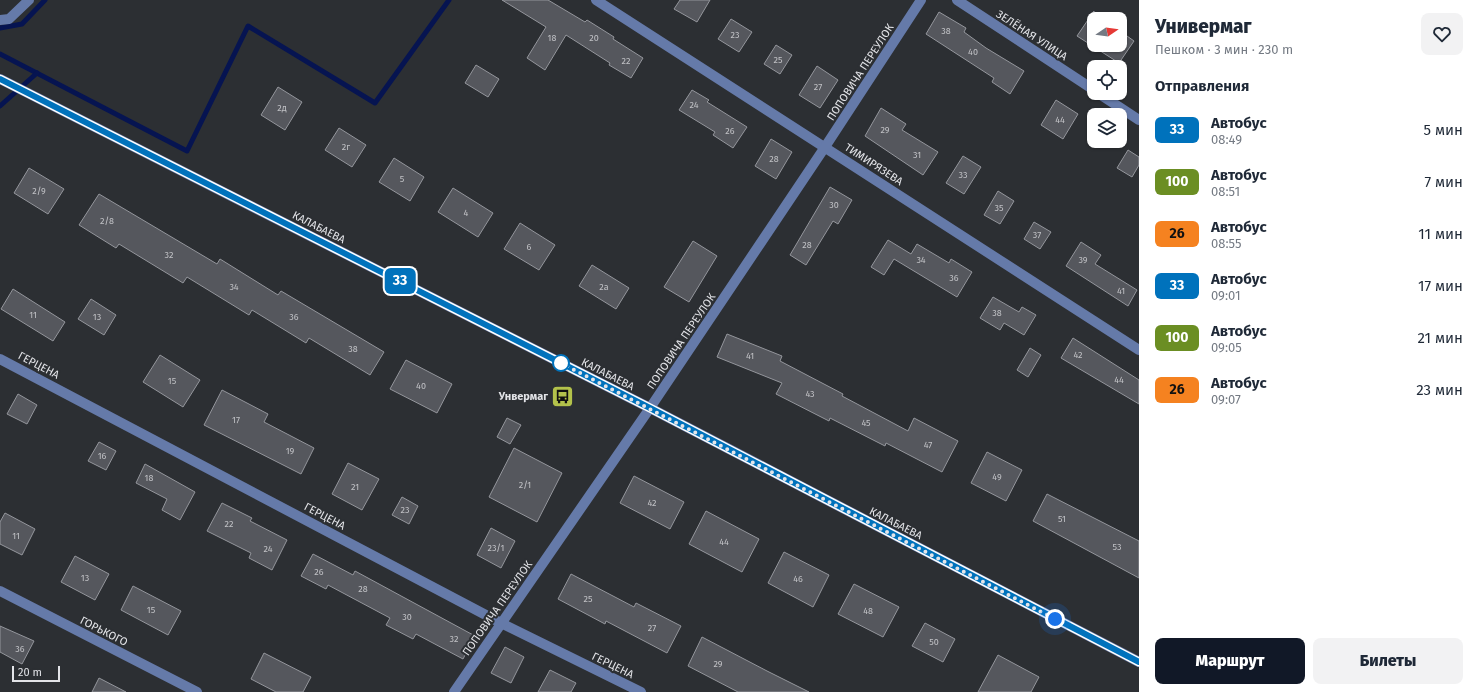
<!DOCTYPE html>
<html lang="ru">
<head>
<meta charset="utf-8">
<style>
	body { margin:0; font-family:"Fira Sans",sans-serif; background:#f2f2f3; color:#1f2937; height:100vh; display:flex; flex-direction:column; font-size:15px; white-space:nowrap }
	* { box-sizing:border-box; margin:0 }
	p { font-size:13px; color:#747a83 }
	.icon { flex:none; width:22px; height:22px; fill:none; stroke:currentColor; stroke-width:2; stroke-linecap:round; stroke-linejoin:round }
	.map { position:relative; flex:1; overflow:hidden }
	.details { display:flex; flex-direction:column; background:#fff; width:340px }
	.details>* { flex:none }
	.badge { padding:0 8px; border-radius:6px; font-size:14px; line-height:26px }
	.needle { width:26px; rotate:77deg }
	.fabs { position:absolute; left:1087px; top:12px; display:grid; gap:8px }
	.fabs a { display:grid; place-items:center; width:40px; height:40px; border-radius:8px; background:#fff; box-shadow:0 1px 3px #0004; font-size:20px }
	.scale { position:absolute; left:12px; bottom:10px; width:48px; box-sizing:border-box; padding-left:4px; border:2px solid #e3e4e8; border-top:0; font-size:11px; line-height:14px; white-space:nowrap; color:#e3e4e8; -webkit-text-stroke:3px #2c2f33; paint-order:stroke }
	.you { position:absolute; width:20px; height:20px; margin:-10px; border:3px solid #fff; border-radius:50%; background:#1a73e8; box-shadow:0 0 0 6px #1a73e833 }
	.map>.badge { position:absolute; translate:-50% -50%; box-shadow:0 0 0 2px #fff }
	h2 { padding:0 16px; font-size:15px; line-height:36px }
	.round { display:grid; place-items:center; flex:none; width:42px; height:42px; border-radius:8px; background:#f2f2f3 }
	.head { display:flex; align-items:center; justify-content:space-between; height:68px; padding:0 16px }
	h1 { font-size:19px; font-weight:800; line-height:30px }
	.action { display:flex; gap:8px; margin-top:auto; padding:8px 16px }
	.action a { flex:1; height:46px; border-radius:8px; background:#111827; color:#fff; font-size:16px; font-weight:800; line-height:46px; text-align:center }
	.action a+a { background:#f2f2f3; color:#1f2937 }
	ul { padding:0; list-style:none }
	li { display:flex; align-items:center; gap:12px; height:52px; padding:0 16px }
	li div { flex:1 }
	li b { display:block; font-size:15px }
	li em { font-style:normal }
	li .badge { min-width:44px; font-weight:700; text-align:center }
	main { display:flex; flex:1; min-height:0 }
	.map>svg:first-child { display:block }
	.lines { fill:none; stroke-linecap:round; stroke-linejoin:round }
	.stream { stroke:#061451; stroke-width:5 }
	.building { fill:#55575d; stroke:#94969c }
	.minor { stroke:#657aa9; stroke-width:10 }
	.line-casing { stroke:#fff; stroke-width:9 }
	.line { stroke:#0072bc; stroke-width:6 }
	.walk { stroke:#e3e4e8; stroke-width:4; stroke-dasharray:0 7.2 }
	.stop-dot { fill:#fff; stroke:#0072bc; stroke-width:2 }
	.labels { text-anchor:middle; stroke-width:4; stroke-linejoin:round; paint-order:stroke }
	.number-label { font-size:9px; fill:#c0c1c5 }
	.street-label { font-size:11px; fill:#e3e4e8; stroke:#2c2f33 }
	.poi-label { font-size:11px; font-weight:bold; fill:#e3e4e8; stroke:#2c2f33; text-anchor:end }
</style>
</head>
<body>
<main>
<div class="map">
<svg width="1139" height="692" viewBox="0 0 1139 692">
	<rect width="100%" height="100%" fill="#2c2f33"/>
	<g class="lines">
		<g class="stream">
			<path d="M0,28L22,24L45,0"/>
			<path d="M0,54L187,151L248,26L375,103L449,0"/>
			<path d="M0,106L37,73"/>
		</g>
	</g>
	<g class="building">
		<path d="M502,0H548L585,22L587,20L614,37L613,39L643,58L631,78L609,65L610,63L566,35L545,70L527,58L546,27Z"/>
		<path d="M680,0H710L697,22L674,9Z"/>
		<path d="M1094,11V45H1120V31L1134,41L1119,63L1077,36Z"/>
		<path d="M939,12L966,28L964,32L986,48L1024,71L1010,94L992,82L994,78L926,34Z"/>
		<path d="M731,19L752,32L739,52L718,39Z"/>
		<path d="M776,45L792,55L780,74L764,64Z"/>
		<path d="M476,65L499,79L488,97L465,83Z"/>
		<path d="M817,66L838,80L820,108L799,95Z"/>
		<path d="M278,87L302,102L285,130L261,115Z"/>
		<path d="M692,90L709,100L707,102L747,127L733,148L713,135L715,132L679,110Z"/>
		<path d="M1056,100L1078,114L1063,139L1041,125Z"/>
		<path d="M881,108L906,124L902,130L938,152L923,175L865,136Z"/>
		<path d="M339,128L366,145L352,167L325,150Z"/>
		<path d="M771,139L792,152L776,179L755,166Z"/>
		<path d="M1128,150L1139,157V165L1132,177L1117,168Z"/>
		<path d="M963,156L981,167L964,194L946,183Z"/>
		<path d="M394,158L424,177L410,201L379,182Z"/>
		<path d="M29,168L64,189L48,214L14,193Z"/>
		<path d="M830,187L852,200L838,224L833,221L806,265L790,255Z"/>
		<path d="M453,188L493,213L478,237L438,212Z"/>
		<path d="M998,191L1014,201L1000,224L984,215Z"/>
		<path d="M99,194L217,264L220,259L278,295L281,291L384,352L370,375L309,338L306,343L252,310L249,315L187,277L183,283L119,244L116,248L79,225Z"/>
		<path d="M1034,222L1051,232L1040,249L1024,239Z"/>
		<path d="M520,223L555,245L539,270L504,249Z"/>
		<path d="M888,240L911,254L917,244L949,263L951,259L972,272L957,297L894,259L884,275L871,267Z"/>
		<path d="M693,241L717,256L689,302L664,287Z"/>
		<path d="M1081,242L1101,255L1095,264L1137,290L1128,306L1066,266Z"/>
		<path d="M592,265L629,288L616,309L579,286Z"/>
		<path d="M13,289L65,322L53,341L1,309Z"/>
		<path d="M993,297L1019,312L1022,307L1036,315L1024,335L1004,323L1000,330L980,318Z"/>
		<path d="M91,299L116,315L104,335L78,319Z"/>
		<path d="M727,334L782,356L780,361L843,394L842,396L908,431L914,418L958,441L942,472L886,443L885,446L830,418L829,421L776,394L782,383L717,357Z"/>
		<path d="M1073,338L1139,380V404L1061,358Z"/>
		<path d="M1030,348L1041,355L1028,377L1017,370Z"/>
		<path d="M160,355L200,380L183,407L143,382Z"/>
		<path d="M406,360L452,384L437,413L390,389Z"/>
		<path d="M222,390L268,414L264,422L314,448L301,474L204,425Z"/>
		<path d="M18,394L37,405L27,424L7,414Z"/>
		<path d="M507,418L521,425L510,444L497,437Z"/>
		<path d="M99,442L116,451L106,470L88,461Z"/>
		<path d="M514,448L562,473L537,522L489,497Z"/>
		<path d="M987,452L1022,470L1006,501L971,483Z"/>
		<path d="M348,463L379,479L362,510L332,494Z"/>
		<path d="M145,464L195,492L180,520L162,510L167,499L136,483Z"/>
		<path d="M634,476L684,502L670,529L620,503Z"/>
		<path d="M1047,494L1139,541V578L1033,521Z"/>
		<path d="M402,497L418,506L409,524L392,515Z"/>
		<path d="M222,503L252,518L250,521L287,540L272,570L249,558L251,553L207,531Z"/>
		<path d="M706,511L759,539L742,572L689,544Z"/>
		<path d="M5,513L35,529L22,555L0,544V522Z"/>
		<path d="M491,528L515,541L501,568L477,555Z"/>
		<path d="M784,552L829,575L813,607L768,583Z"/>
		<path d="M313,554L353,575L355,571L475,636L463,659L416,634L413,639L386,625L390,618L328,585L326,589L301,576Z"/>
		<path d="M75,556L109,574L95,600L61,582Z"/>
		<path d="M571,574L634,607L636,603L681,626L667,653L606,621L605,624L558,599Z"/>
		<path d="M854,584L899,607L883,637L838,614Z"/>
		<path d="M133,586L181,611L168,635L121,610Z"/>
		<path d="M925,623L955,639L943,662L912,646Z"/>
		<path d="M0,626L34,641L22,664L0,652Z"/>
		<path d="M702,637L767,671L809,692H738L688,666Z"/>
		<path d="M505,647L524,657L511,683L491,673Z"/>
		<path d="M264,653L311,677L303,692H276L251,679Z"/>
		<path d="M998,655L1039,677L1031,692H978Z"/>
		<path d="M550,670L576,683L571,692H538Z"/>
		<path d="M99,678L126,692H92Z"/>
	</g>
	<g class="lines">
		<g class="minor">
			<path d="M596,0L1139,350"/>
			<path d="M957,0L1094,90"/>
			<path d="M0,20L9,19L29,0"/>
			<path d="M0,79L650,408L1139,662"/>
			<path d="M1098,93L1139,120"/>
			<path d="M0,359L501,623L641,692"/>
			<path d="M0,591L197,692"/>
			<path d="M454,692L650,408L825,147L921,0"/>
		</g>
	</g>
	<g class="lines">
		<defs>
			<path id="line" d="M0,79L650,408L1139,662"/>
		</defs>
		<use href="#line" class="line-casing"/>
		<use href="#line" class="line"/>
		<path class="walk" d="M561,363L1055,619"/>
	</g>
	<defs>
		<symbol id="bus-square" viewBox="-11 -11 22 22"><rect x="-9" y="-9" width="18" height="18" rx="4" fill="#b3c24b" stroke="#2c2f33"/><path d="M-5-6H5V4H4V6H2V4H-2V6H-4V4H-5ZM-3.5-4V0h7V-4ZM-3.5 1.2v1.5H-2V1.2ZM2 1.2v1.5H3.5V1.2Z" fill="#111"/></symbol>
	</defs>
	<g fill-rule="evenodd">
		<use href="#bus-square" x="550" y="384" width="25" height="25"/>
	</g>
	<circle class="stop-dot" cx="561" cy="363" r="8"/>
	<g class="labels">
		<g class="number-label">
			<text x="946" y="34">38</text>
			<text x="735" y="38">23</text>
			<text x="552" y="41">18</text>
			<text x="594" y="41">20</text>
			<text x="973" y="55">40</text>
			<text x="778" y="63">25</text>
			<text x="626" y="64">22</text>
			<text x="818" y="90">27</text>
			<text x="694" y="108">24</text>
			<text x="282" y="111">2д</text>
			<text x="1060" y="123">44</text>
			<text x="885" y="133">29</text>
			<text x="730" y="134">26</text>
			<text x="346" y="150">2г</text>
			<text x="917" y="158">31</text>
			<text x="774" y="162">28</text>
			<text x="963" y="178">33</text>
			<text x="402" y="182">5</text>
			<text x="39" y="194">2/9</text>
			<text x="834" y="208">30</text>
			<text x="999" y="211">35</text>
			<text x="466" y="216">4</text>
			<text x="107" y="224">2/8</text>
			<text x="1037" y="238">37</text>
			<text x="807" y="248">28</text>
			<text x="529" y="250">6</text>
			<text x="169" y="258">32</text>
			<text x="921" y="263">34</text>
			<text x="1083" y="263">39</text>
			<text x="954" y="281">36</text>
			<text x="234" y="290">34</text>
			<text x="604" y="290">2а</text>
			<text x="1121" y="294">41</text>
			<text x="997" y="316">38</text>
			<text x="33" y="318">11</text>
			<text x="97" y="320">13</text>
			<text x="294" y="320">36</text>
			<text x="353" y="352">38</text>
			<text x="1078" y="358">42</text>
			<text x="750" y="359">41</text>
			<text x="1119" y="383">44</text>
			<text x="172" y="384">15</text>
			<text x="421" y="389">40</text>
			<text x="810" y="397">43</text>
			<text x="236" y="423">17</text>
			<text x="866" y="426">45</text>
			<text x="928" y="448">47</text>
			<text x="290" y="454">19</text>
			<text x="102" y="459">16</text>
			<text x="997" y="480">49</text>
			<text x="149" y="481">18</text>
			<text x="525" y="488">2/1</text>
			<text x="355" y="490">21</text>
			<text x="652" y="506">42</text>
			<text x="405" y="513">23</text>
			<text x="1062" y="522">51</text>
			<text x="229" y="527">22</text>
			<text x="16" y="539">11</text>
			<text x="724" y="545">44</text>
			<text x="1117" y="550">53</text>
			<text x="496" y="551">23/1</text>
			<text x="268" y="552">24</text>
			<text x="319" y="575">26</text>
			<text x="85" y="581">13</text>
			<text x="798" y="582">46</text>
			<text x="363" y="592">28</text>
			<text x="588" y="602">25</text>
			<text x="151" y="613">15</text>
			<text x="868" y="614">48</text>
			<text x="407" y="620">30</text>
			<text x="652" y="631">27</text>
			<text x="454" y="642">32</text>
			<text x="934" y="645">50</text>
			<text x="20" y="652">36</text>
			<text x="718" y="667">29</text>
		</g>
		<g class="street-label">
			<text transform="translate(1032 35) rotate(33)" y="4">ЗЕЛЁНАЯ УЛИЦА</text>
			<text transform="translate(860 72) rotate(-57)" y="4">ПОПОВИЧА ПЕРЕУЛОК</text>
			<text transform="translate(874 164) rotate(33)" y="4">ТИМИРЯЗЕВА</text>
			<text transform="translate(319 227) rotate(27)" y="4">КАЛАБАЕВА</text>
			<text transform="translate(681 341) rotate(-56)" y="4">ПОПОВИЧА ПЕРЕУЛОК</text>
			<text transform="translate(39 365) rotate(28)" y="4">ГЕРЦЕНА</text>
			<text transform="translate(608 374) rotate(27)" y="4">КАЛАБАЕВА</text>
			<text transform="translate(325 516) rotate(28)" y="4">ГЕРЦЕНА</text>
			<text transform="translate(896 523) rotate(27)" y="4">КАЛАБАЕВА</text>
			<text transform="translate(497 608) rotate(-55)" y="4">ПОПОВИЧА ПЕРЕУЛОК</text>
			<text transform="translate(104 631) rotate(27)" y="4">ГОРЬКОГО</text>
			<text transform="translate(613 665) rotate(26)" y="4">ГЕРЦЕНА</text>
		</g>
		<g class="poi-label">
			<text x="548" y="400">Унвермаг</text>
		</g>
	</g>
</svg>
<div class="fabs">
<a><svg class="needle" viewBox="-14 -14 28 28"><path d="M0-13l5 13h-10z" fill="#e53935"/><path d="M0 13l5-13h-10z" fill="#747a83"/></svg></a>
<a><svg class="icon" aria-label="locate" viewBox="0 0 24 24"><circle cx="12" cy="12" r="6"/><path d="M12 2v4M12 18v4M2 12h4M18 12h4"/></svg></a>
<a><svg class="icon" aria-label="layers" viewBox="0 0 24 24"><path d="M12 4l9 5-9 5-9-5zM3 14l9 5 9-5"/></svg></a>
</div>
<div class="scale">20 m</div>
<div class="you" style="left:1055px;top:619px"></div>
<b class="badge" style="left:400px;top:281px;background:#0072bc;color:#fff">33</b>
</div>
<section class="details">
<div class="head"><div><h1>Универмаг</h1><p>Пешком · 3 мин · 230 m</p></div><a class="round"><svg class="icon" aria-label="heart" viewBox="0 0 24 24"><path d="M12 20l-8-8c-3-5 5-10 8-4 3-6 11-1 8 4z"/></svg></a></div>
<h2>Отправления</h2>
<ul>
<li><span class="badge" style="background:#0072bc;color:#fff">33</span><div><b>Автобус</b><p>08:49</p></div><em>5 мин</em></li>
<li><span class="badge" style="background:#6b8e23;color:#fff">100</span><div><b>Автобус</b><p>08:51</p></div><em>7 мин</em></li>
<li><span class="badge" style="background:#f58220;color:#111">26</span><div><b>Автобус</b><p>08:55</p></div><em>11 мин</em></li>
<li><span class="badge" style="background:#0072bc;color:#fff">33</span><div><b>Автобус</b><p>09:01</p></div><em>17 мин</em></li>
<li><span class="badge" style="background:#6b8e23;color:#fff">100</span><div><b>Автобус</b><p>09:05</p></div><em>21 мин</em></li>
<li><span class="badge" style="background:#f58220;color:#111">26</span><div><b>Автобус</b><p>09:07</p></div><em>23 мин</em></li>
</ul>
<div class="action"><a>Маршрут</a><a>Билеты</a></div>
</section>
</main>
</body>
</html>
